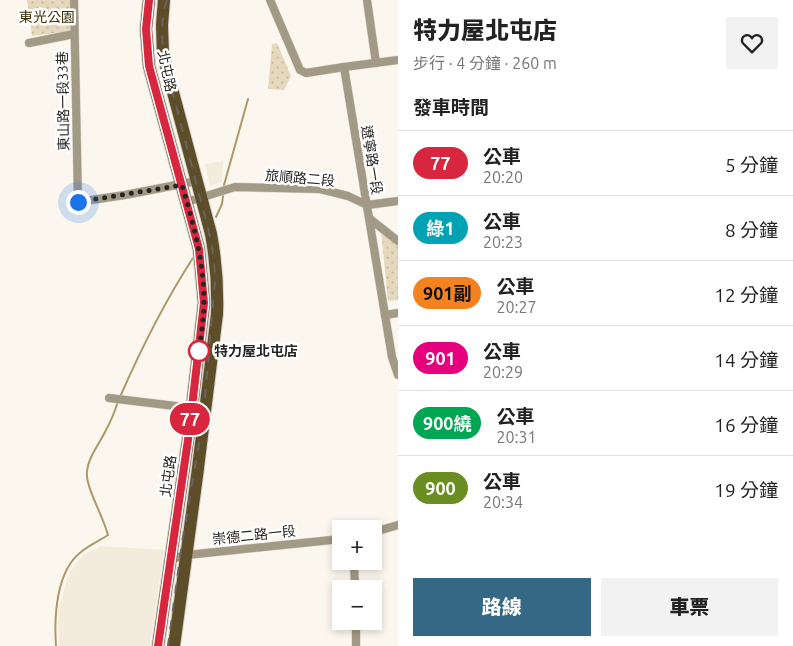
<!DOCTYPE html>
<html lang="zh-TW">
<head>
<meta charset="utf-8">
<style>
	body { margin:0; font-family:Ubuntu,"Noto Sans TC",sans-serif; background:#f2f2f2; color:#222; height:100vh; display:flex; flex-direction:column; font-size:19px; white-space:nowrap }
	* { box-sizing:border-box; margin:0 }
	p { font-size:16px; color:#767676 }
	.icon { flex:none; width:28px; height:28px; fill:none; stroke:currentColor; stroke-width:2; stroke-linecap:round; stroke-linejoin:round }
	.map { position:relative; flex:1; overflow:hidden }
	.panel { display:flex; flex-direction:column; background:#fff; width:395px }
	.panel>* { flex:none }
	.badge { padding:0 10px; border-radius:16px; font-size:18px; line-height:32px }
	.tools { position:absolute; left:332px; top:520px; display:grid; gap:10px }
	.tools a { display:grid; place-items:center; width:50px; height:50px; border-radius:0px; background:#fff; box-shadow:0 2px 8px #0003; font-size:25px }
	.you { position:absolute; width:25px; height:25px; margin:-12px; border:4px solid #fff; border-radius:50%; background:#1a73e8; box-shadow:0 0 0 8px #1a73e833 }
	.map>.badge { position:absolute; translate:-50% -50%; box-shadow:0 0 0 2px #fff }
	h2 { padding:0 15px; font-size:19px; line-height:45px }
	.round { display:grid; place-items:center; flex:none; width:52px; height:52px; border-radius:0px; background:#f2f2f2 }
	.summary { display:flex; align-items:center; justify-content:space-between; height:85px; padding:0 15px }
	h1 { font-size:24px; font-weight:800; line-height:38px }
	.action { display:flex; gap:10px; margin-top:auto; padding:10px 15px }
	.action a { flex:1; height:58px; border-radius:0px; background:#356885; color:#fff; font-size:20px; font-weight:800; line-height:58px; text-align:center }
	.action a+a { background:#f2f2f2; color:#222 }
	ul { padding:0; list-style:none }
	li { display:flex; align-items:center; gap:15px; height:65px; padding:0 15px; border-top:1px solid #e0e0e0 }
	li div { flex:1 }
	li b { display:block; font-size:19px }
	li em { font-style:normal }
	li .badge { min-width:55px; font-weight:700; text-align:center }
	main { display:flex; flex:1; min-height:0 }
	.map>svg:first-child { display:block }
	.built { fill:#f3ebdb }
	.park { fill:url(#park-dots) }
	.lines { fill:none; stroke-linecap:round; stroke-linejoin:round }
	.stream { stroke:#ae986a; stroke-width:2 }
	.street-casing { stroke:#d6d1c9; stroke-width:9 }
	.primary-casing { stroke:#d6d1c9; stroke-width:14 }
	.street { stroke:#a39a86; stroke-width:8 }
	.primary { stroke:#5e4d29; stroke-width:12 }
	.rail { stroke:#67645f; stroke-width:2; stroke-dasharray:9 9; stroke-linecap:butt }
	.line-casing { stroke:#fff; stroke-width:11 }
	.line { stroke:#d7263d; stroke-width:8 }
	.walk { stroke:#272522; stroke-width:5; stroke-dasharray:0 9 }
	.stop-dot { fill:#fff; stroke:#d7263d; stroke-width:2.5 }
	.labels { text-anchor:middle; stroke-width:5; stroke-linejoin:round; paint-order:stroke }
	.park-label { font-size:14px; fill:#3e2e06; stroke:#fff }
	.street-label { font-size:14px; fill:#272522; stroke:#fff }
	.stop-label { font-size:14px; font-weight:bold; fill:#272522; stroke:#fff; text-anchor:start }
</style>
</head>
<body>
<main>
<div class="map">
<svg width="398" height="646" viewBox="0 0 398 646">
	<defs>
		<pattern id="park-dots" width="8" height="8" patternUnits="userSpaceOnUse" patternTransform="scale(1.25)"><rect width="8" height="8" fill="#e6d8bc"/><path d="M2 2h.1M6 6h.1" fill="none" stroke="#c5b9a1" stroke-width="1.8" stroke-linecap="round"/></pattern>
	</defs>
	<rect width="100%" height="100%" fill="#fcf7ee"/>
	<g class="built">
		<path d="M223,161L222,182L210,186L205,164Z"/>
		<path d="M101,546L164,550L150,646H59L58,611L69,573L83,555Z"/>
	</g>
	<g class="park">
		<path d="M27,0H71L72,31L32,36Z"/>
		<path d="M277,43L291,76L284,90L268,89L272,44Z"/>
		<path d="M381,231L398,246V300L388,301Z"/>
	</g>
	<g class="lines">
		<g class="stream">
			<path d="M224,185L248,99"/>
			<path d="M216,217L222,204L223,196"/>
			<path d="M120,397C141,349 165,301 193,258"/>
			<path d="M56,646C54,617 56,571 81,552C89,545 99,541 108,535C104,518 85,486 87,472C88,457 100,443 106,430C111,421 115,411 118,401"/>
		</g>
		<defs>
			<g id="street">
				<path d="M74,0L78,202L125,195L197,181"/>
				<path d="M270,0L300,70L306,73L344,67L385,315L392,357L398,375"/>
				<path d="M367,0L376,63"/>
				<path d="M29,43L74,34"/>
				<path d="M344,67L398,60"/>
				<path d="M187,202L235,187L320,189L348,196L367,205L398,201"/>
				<path d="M370,219L398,241"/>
				<path d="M385,315L398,313"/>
				<path d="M109,398L192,408"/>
				<path d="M374,532L398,525"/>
				<path d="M171,559L187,555L341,539"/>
				<path d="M354,561L355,589"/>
				<path d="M356,621V646"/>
			</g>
			<g id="primary">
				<path d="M149,0L146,29L149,66L199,249L204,303L189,433L158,646"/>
				<path d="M164,0L162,25L163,55L211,234C216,261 218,286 217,314L197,476L174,646"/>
			</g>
		</defs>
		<use href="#street" class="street-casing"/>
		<use href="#primary" class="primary-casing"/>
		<use href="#street" class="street"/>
		<use href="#primary" class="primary"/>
		<path class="rail" d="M167,0C155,36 168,74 177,109C184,137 192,166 199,194C207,223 215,251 215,281L203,420L182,543L168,646"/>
	</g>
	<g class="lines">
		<defs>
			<path id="line" d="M149,0L146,29L149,66L199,249L204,303L189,433L158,646"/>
		</defs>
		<use href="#line" class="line-casing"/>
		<use href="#line" class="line"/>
		<path class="walk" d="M78,202L182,185C193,223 204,261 204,301C204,318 201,335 199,351"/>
	</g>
	<circle class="stop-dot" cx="199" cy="351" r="10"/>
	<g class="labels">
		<g class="park-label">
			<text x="47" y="22">東光公園</text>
		</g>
		<g class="street-label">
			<text transform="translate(167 71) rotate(78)" y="5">北屯路</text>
			<text transform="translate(63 101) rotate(-91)" y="5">東山路一段33巷</text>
			<text transform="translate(372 160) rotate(81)" y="5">遼寧路一段</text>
			<text transform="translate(300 178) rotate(5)" y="5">旅順路二段</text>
			<text transform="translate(168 476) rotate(-82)" y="5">北屯路</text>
			<text transform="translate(254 535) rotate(-6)" y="5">崇德二路一段</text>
		</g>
		<g class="stop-label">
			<text x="214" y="356">特力屋北屯店</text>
		</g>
	</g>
</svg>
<div class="tools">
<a>+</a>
<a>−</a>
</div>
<div class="you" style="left:78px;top:202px"></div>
<b class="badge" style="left:190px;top:419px;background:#d7263d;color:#fff">77</b>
</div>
<section class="panel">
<div class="summary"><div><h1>特力屋北屯店</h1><p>步行 · 4 分鐘 · 260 m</p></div><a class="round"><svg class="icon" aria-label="heart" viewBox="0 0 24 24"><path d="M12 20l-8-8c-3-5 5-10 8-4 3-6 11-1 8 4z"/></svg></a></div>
<h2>發車時間</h2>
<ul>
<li><span class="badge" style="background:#d7263d;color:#fff">77</span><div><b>公車</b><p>20:20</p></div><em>5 分鐘</em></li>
<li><span class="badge" style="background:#00a3b4;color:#fff">綠1</span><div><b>公車</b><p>20:23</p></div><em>8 分鐘</em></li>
<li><span class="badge" style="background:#f58220;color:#111">901副</span><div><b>公車</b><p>20:27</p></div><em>12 分鐘</em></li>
<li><span class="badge" style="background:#e6007e;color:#fff">901</span><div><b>公車</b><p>20:29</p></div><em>14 分鐘</em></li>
<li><span class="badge" style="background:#00a651;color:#fff">900繞</span><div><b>公車</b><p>20:31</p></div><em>16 分鐘</em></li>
<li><span class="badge" style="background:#6b8e23;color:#fff">900</span><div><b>公車</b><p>20:34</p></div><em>19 分鐘</em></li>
</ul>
<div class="action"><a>路線</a><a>車票</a></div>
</section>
</main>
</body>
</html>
